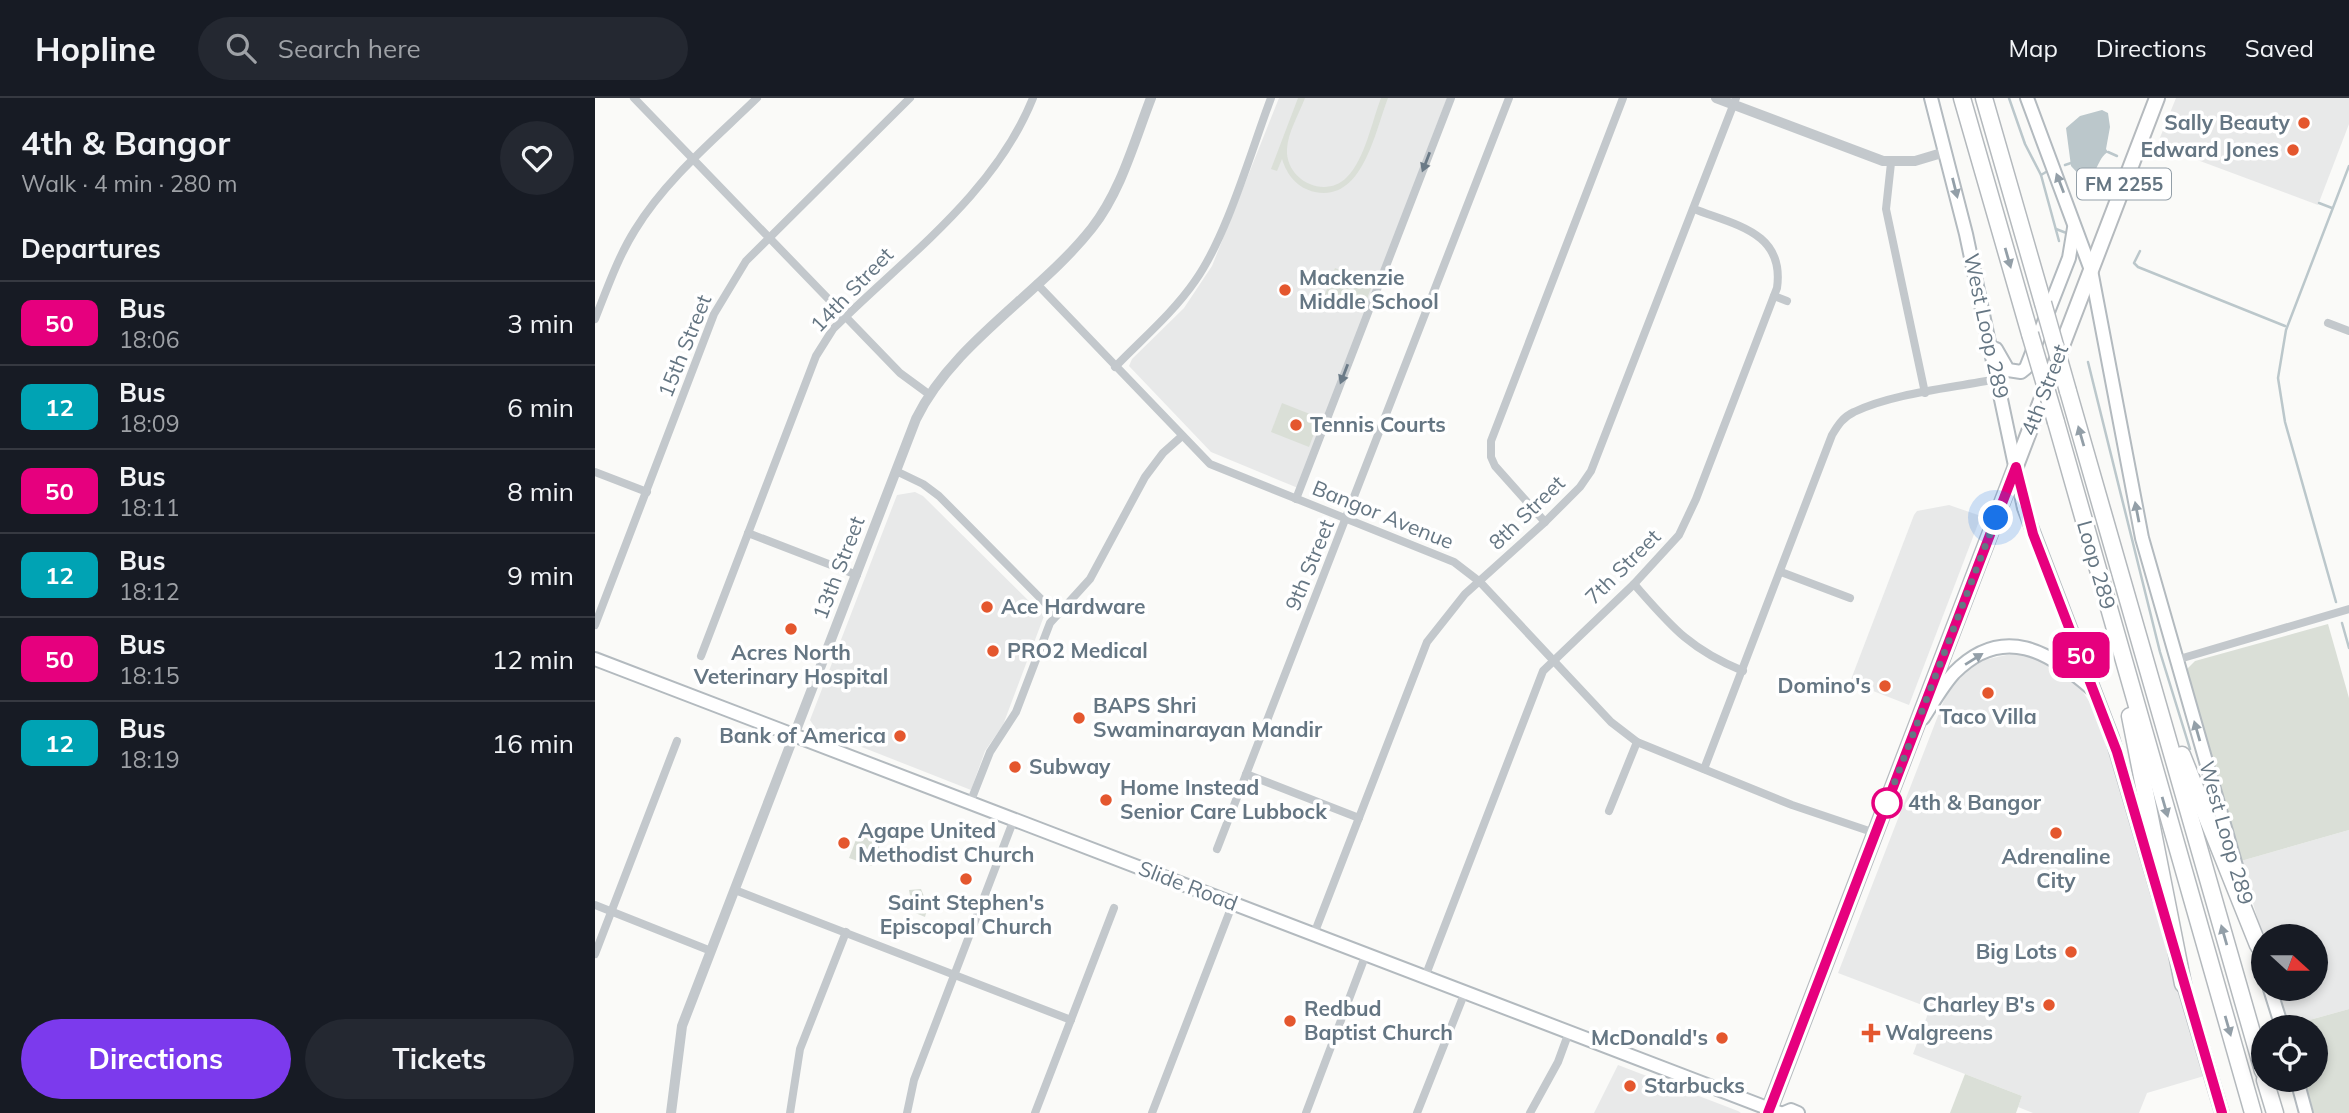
<!DOCTYPE html>
<html lang="en">
<head>
<meta charset="utf-8">
<style>
	body { margin:0; font-family:Mulish,sans-serif; background:#242831; color:#f1f3f6; height:100vh; display:flex; flex-direction:column; font-size:26px; white-space:nowrap }
	* { box-sizing:border-box; margin:0 }
	p { font-size:23px; color:#9ea1a6 }
	.icon { flex:none; width:38px; height:38px; fill:none; stroke:currentColor; stroke-width:2; stroke-linecap:round; stroke-linejoin:round }
	.map { position:relative; flex:1; overflow:hidden }
	.sheet { display:flex; flex-direction:column; background:#171b24; width:595px }
	.sheet>* { flex:none }
	.badge { padding:0 14px; border-radius:10px; font-size:24px; line-height:46px }
	.needle { width:46px; rotate:111deg }
	.tools { position:absolute; left:1656px; top:826px; display:grid; gap:14px }
	.tools a { display:grid; place-items:center; width:77px; height:77px; border-radius:50%; background:#171b24; box-shadow:0 4px 10px #0003; font-size:35px }
	.you { position:absolute; width:35px; height:35px; margin:-18px; border:5px solid #fff; border-radius:50%; background:#1a73e8; box-shadow:0 0 0 10px #1a73e833 }
	.map>.badge { position:absolute; translate:-50% -50%; box-shadow:0 0 0 4px #fff }
	h2 { padding:0 21px; font-size:26px; line-height:63px }
	.round { display:grid; place-items:center; flex:none; width:74px; height:74px; border-radius:37px; background:#242831 }
	.summary { display:flex; align-items:center; justify-content:space-between; height:119px; padding:0 21px }
	h1 { font-size:33px; font-weight:700; line-height:52px }
	.action { display:flex; gap:14px; margin-top:auto; padding:14px 21px }
	.action a { flex:1; height:80px; border-radius:42px; background:#7c3aed; color:#fff; font-size:28px; font-weight:700; line-height:80px; text-align:center }
	.action a+a { background:#242831; color:#f1f3f6 }
	ul { padding:0; list-style:none }
	li { display:flex; align-items:center; gap:21px; height:84px; padding:0 21px; border-top:2px solid #363941 }
	li div { flex:1 }
	li b { display:block; font-size:26px }
	li em { font-style:normal }
	li .badge { min-width:77px; font-weight:700; text-align:center }
	header { display:flex; align-items:center; gap:42px; box-sizing:border-box; height:98px; padding:0 35px; background:#171b24; border-bottom:2px solid #363941 }
	header strong { font-size:33px }
	nav { display:flex; gap:38px; margin-inline-start:auto; font-size:24px }
	.search { width:490px; height:63px; background:#242831; display:flex; align-items:center; gap:18px; box-sizing:border-box; padding:0 24px; border-radius:38px; color:#9ea1a6; font-size:26px }
	main { display:flex; flex:1; min-height:0 }
	.map>svg:first-child { display:block }
	.built { fill:#e8e9e9 }
	.green { fill:#dadfd7 }
	.water { fill:#bbc7cb }
	.lines { fill:none; stroke-linecap:round; stroke-linejoin:round }
	.stream { stroke:#bbc7cb; stroke-width:2.5 }
	.secondary-casing { stroke:#b3babf; stroke-width:16 }
	.primary-casing { stroke:#b5babe; stroke-width:18 }
	.motorway-casing { stroke:#b4b9bd; stroke-width:19 }
	.minor { stroke:#c3c8cc; stroke-width:8 }
	.tertiary { stroke:#c3c8cc; stroke-width:10 }
	.secondary { stroke:#fff; stroke-width:12 }
	.primary { stroke:#fff; stroke-width:14 }
	.motorway { stroke:#fff; stroke-width:16 }
	.motorway-bridge-casing { stroke:#b4b9bd; stroke-width:19; stroke-linecap:butt }
	.motorway-bridge { stroke:#fff; stroke-width:16 }
	.oneway { fill:#6a7a87 }
	.oneway2 { fill:#939fa8 }
	.line-casing { stroke:#fff; stroke-width:16 }
	.line { stroke:#e6007e; stroke-width:10 }
	.walk { stroke:#657683; stroke-width:7; stroke-dasharray:0 12.6 }
	.poi-dot { fill:#e4572e; stroke:#fff; stroke-width:2.5 }
	.stop-dot { fill:#fff; stroke:#e6007e; stroke-width:3.5 }
	.labels { text-anchor:middle; stroke-width:7; stroke-linejoin:round; paint-order:stroke }
	.shield { fill:#fff; stroke:#939fa8; stroke-width:2 }
	.shield-label { font-size:19px; font-weight:bold; fill:#657683 }
	.poi-label { font-size:21px; font-weight:bold; fill:#657683; stroke:#fff; text-anchor:start }
	.street-label { font-size:21px; fill:#657683; stroke:#fff }
	.stop-label { font-size:21px; font-weight:bold; fill:#657683; stroke:#fff; text-anchor:start }
</style>
</head>
<body>
<header>
<strong>Hopline</strong>
<div class="search"><svg class="icon" aria-label="search" viewBox="0 0 24 24"><circle cx="10" cy="10" r="6"/><path d="M15 15l6 6"/></svg>Search here</div>
<nav><a>Map</a><a>Directions</a><a>Saved</a></nav>
</header>
<main>
<section class="sheet">
<div class="summary"><div><h1>4th &amp; Bangor</h1><p>Walk · 4 min · 280 m</p></div><a class="round"><svg class="icon" aria-label="heart" viewBox="0 0 24 24"><path d="M12 20l-8-8c-3-5 5-10 8-4 3-6 11-1 8 4z"/></svg></a></div>
<h2>Departures</h2>
<ul>
<li><span class="badge" style="background:#e6007e;color:#fff">50</span><div><b>Bus</b><p>18:06</p></div><em>3 min</em></li>
<li><span class="badge" style="background:#00a3b4;color:#fff">12</span><div><b>Bus</b><p>18:09</p></div><em>6 min</em></li>
<li><span class="badge" style="background:#e6007e;color:#fff">50</span><div><b>Bus</b><p>18:11</p></div><em>8 min</em></li>
<li><span class="badge" style="background:#00a3b4;color:#fff">12</span><div><b>Bus</b><p>18:12</p></div><em>9 min</em></li>
<li><span class="badge" style="background:#e6007e;color:#fff">50</span><div><b>Bus</b><p>18:15</p></div><em>12 min</em></li>
<li><span class="badge" style="background:#00a3b4;color:#fff">12</span><div><b>Bus</b><p>18:19</p></div><em>16 min</em></li>
</ul>
<div class="action"><a>Directions</a><a>Tickets</a></div>
</section>
<div class="map">
<svg width="1754" height="1015" viewBox="0 0 1754 1015">
	<rect width="100%" height="100%" fill="#fafaf8"/>
	<g class="built">
		<path d="M684,0H852L703,390L616,354L534,268L537,261L589,210L617,168Z"/>
		<path d="M1581,0H1754V26L1723,107L1562,47Z"/>
		<path d="M320,394L328,398L449,518L408,627L390,653L376,692L221,631L215,622L302,397Z"/>
		<path d="M1354,407L1386,418L1314,607L1255,584L1319,417L1322,413Z"/>
		<path d="M1416,556L1442,559L1481,584L1496,606L1521,668L1609,978L1552,995L1544,1015H1438L1423,1009L1427,998L1318,956L1335,910L1243,875L1353,592L1376,569L1389,562Z"/>
		<path d="M1754,732V911L1693,928L1682,891H1720V838L1668,840L1646,763Z"/>
		<path d="M1023,967L1143,1013L1146,1015H999Z"/>
	</g>
	<g class="green">
		<path d="M703,0H710C704,16 693,34 692,51C690,82 730,102 752,79C770,61 777,23 786,0H793C780,33 768,104 720,94C702,90 692,77 687,61L682,73L676,71Z"/>
		<path d="M740,170L778,185L767,214L729,199Z"/>
		<path d="M687,305L725,320L714,349L676,334Z"/>
		<path d="M1733,526L1754,600V732L1646,763L1592,571L1600,563Z"/>
		<path d="M265,731L288,739L277,768L254,760Z"/>
		<path d="M326,791L333,808L330,819L318,814L314,792Z"/>
		<path d="M1754,911V1015H1719L1709,982H1720V929L1693,928Z"/>
		<path d="M1370,976L1427,998L1421,1015H1355Z"/>
	</g>
	<path class="water" d="M1507,12L1513,15L1515,29L1511,51L1513,54C1502,60 1503,78 1489,82L1476,68L1471,30L1485,18Z"/>
	<g class="lines">
		<g class="stream">
			<path d="M1414,0L1430,46L1446,77L1451,74"/>
			<path d="M1513,54L1522,58"/>
			<path d="M1470,67L1476,65"/>
			<path d="M1446,77L1464,143"/>
			<path d="M1724,105L1737,110"/>
			<path d="M1461,131L1474,136"/>
			<path d="M1545,153L1539,165L1543,169L1690,228"/>
			<path d="M1493,264L1565,554L1595,651"/>
			<path d="M1741,504L1690,324L1683,280L1691,232L1754,68"/>
			<path d="M1747,525L1754,550"/>
		</g>
		<defs>
			<g id="secondary">
				<path d="M1336,0L1371,136L1429,410L1517,639L1565,802"/>
				<path d="M1432,0L1496,172L1547,440L1647,789"/>
				<path d="M1401,251L1413,272L1426,274L1431,270L1474,160L1479,130"/>
				<path d="M0,561L1185,1015"/>
				<path d="M1328,620C1338,605 1347,588 1359,575C1408,525 1455,554 1497,591"/>
				<path d="M1661,840L1668,864"/>
				<path d="M1586,877L1627,1015"/>
				<path d="M1675,891L1687,929"/>
				<path d="M1702,982L1711,1015"/>
				<path d="M1189,1015L1196,1012L1203,1015"/>
			</g>
			<path id="primary" d="M1173,1015L1562,0"/>
			<g id="motorway">
				<path d="M1367,0L1435,236"/>
				<path d="M1389,0L1448,205"/>
				<path d="M1473,293L1668,973"/>
				<path d="M1461,324L1658,1015"/>
				<path d="M1535,618L1588,886"/>
				<path d="M1587,657L1663,847"/>
				<path d="M1670,982L1680,1015"/>
			</g>
		</defs>
		<use href="#secondary" class="secondary-casing"/>
		<use href="#primary" class="primary-casing"/>
		<use href="#motorway" class="motorway-casing"/>
		<g class="minor">
			<path d="M39,0L305,275L335,297"/>
			<path d="M1296,65L1291,111L1330,295"/>
			<path d="M442,186L615,366L859,464L885,484L1016,624L1042,644L1197,707L1280,735"/>
			<path d="M1179,198L1192,203"/>
			<path d="M0,221C12,191 23,159 40,132C71,81 120,41 162,0"/>
			<path d="M1733,225L1754,233"/>
			<path d="M520,269C547,241 578,215 600,183C632,138 656,53 676,0"/>
			<path d="M301,373L328,386L344,398L461,516"/>
			<path d="M0,374L52,394"/>
			<path d="M701,401L856,0"/>
			<path d="M950,424L900,368L896,359V343L1028,0"/>
			<path d="M153,435L262,477"/>
			<path d="M1186,474L1255,500"/>
			<path d="M1039,486C1076,528 1094,551 1148,573"/>
			<path d="M0,527L119,216L151,163L315,0"/>
			<path d="M106,558L221,258L238,231C310,159 399,97 438,0"/>
			<path d="M1581,562L1754,511"/>
			<path d="M1109,671L1237,337C1243,327 1248,319 1259,314C1298,295 1358,290 1401,281"/>
			<path d="M651,676L764,720"/>
			<path d="M375,705L395,654L421,614L455,525L495,481L550,379L568,355L587,338"/>
			<path d="M1014,713L1042,644"/>
			<path d="M622,751L914,0"/>
			<path d="M140,792L476,922"/>
			<path d="M0,807L116,853"/>
			<path d="M719,836L832,544L870,496L950,424L985,389L996,373L1141,0"/>
			<path d="M0,856L82,643"/>
			<path d="M830,879L948,573L1039,486L1084,437L1101,401L1182,190C1190,134 1140,127 1099,111"/>
			<path d="M195,1015L205,951L251,834"/>
			<path d="M312,1015L319,982L419,721"/>
			<path d="M440,1015L519,810"/>
			<path d="M557,1015L638,805"/>
			<path d="M711,1015L771,856"/>
			<path d="M822,1015L870,894"/>
			<path d="M935,1015L963,964L974,934"/>
		</g>
		<g class="tertiary">
			<path d="M1121,0L1288,63H1320L1350,54"/>
			<path d="M76,1015L87,928L321,321C358,245 445,196 497,130C526,93 539,44 556,0"/>
		</g>
		<use href="#secondary" class="secondary"/>
		<use href="#primary" class="primary"/>
		<use href="#motorway" class="motorway"/>
		<defs>
			<g id="motorway-bridge">
				<path d="M1448,205L1473,293"/>
				<path d="M1435,236L1461,324"/>
			</g>
		</defs>
		<use href="#motorway-bridge" class="motorway-bridge-casing"/>
		<use href="#motorway-bridge" class="motorway-bridge"/>
	</g>
	<defs><path id="oneway-solid" d="M-6-.8H1V-3.2L6.5 0L1 3.2V.8H-6Z" transform="scale(1.75)"/></defs>
	<g class="oneway">
		<use href="#oneway-solid" transform="translate(831 64) rotate(111)"/>
		<use href="#oneway-solid" transform="translate(749 276) rotate(111)"/>
	</g>
	<g class="oneway2">
		<use href="#oneway-solid" transform="translate(1465 85) rotate(-111)"/>
		<use href="#oneway-solid" transform="translate(1360 90) rotate(76)"/>
		<use href="#oneway-solid" transform="translate(1413 160) rotate(74)"/>
		<use href="#oneway-solid" transform="translate(1486 338) rotate(-106)"/>
		<use href="#oneway-solid" transform="translate(1542 414) rotate(-101)"/>
		<use href="#oneway-solid" transform="translate(1379 561) rotate(-32)"/>
		<use href="#oneway-solid" transform="translate(1602 633) rotate(-106)"/>
		<use href="#oneway-solid" transform="translate(1570 709) rotate(74)"/>
		<use href="#oneway-solid" transform="translate(1629 837) rotate(-106)"/>
		<use href="#oneway-solid" transform="translate(1633 928) rotate(74)"/>
	</g>
	<g class="lines">
		<defs>
			<path id="line" d="M1173,1015L1421,369L1438,436L1522,654L1627,1015"/>
		</defs>
		<use href="#line" class="line-casing"/>
		<use href="#line" class="line"/>
		<path class="walk" d="M1292,705L1289,712L1401,420"/>
	</g>
	<g class="poi-dot">
		<circle cx="1709" cy="25" r="7"/>
		<circle cx="1698" cy="52" r="7"/>
		<circle cx="690" cy="192" r="7"/>
		<circle cx="701" cy="327" r="7"/>
		<circle cx="392" cy="509" r="7"/>
		<circle cx="196" cy="531" r="7"/>
		<circle cx="398" cy="553" r="7"/>
		<circle cx="1290" cy="588" r="7"/>
		<circle cx="1393" cy="595" r="7"/>
		<circle cx="484" cy="620" r="7"/>
		<circle cx="305" cy="638" r="7"/>
		<circle cx="420" cy="669" r="7"/>
		<circle cx="511" cy="702" r="7"/>
		<circle cx="1461" cy="735" r="7"/>
		<circle cx="249" cy="745" r="7"/>
		<circle cx="371" cy="781" r="7"/>
		<circle cx="1476" cy="854" r="7"/>
		<circle cx="1454" cy="907" r="7"/>
		<circle cx="695" cy="923" r="7"/>
		<path d="M1272.5 924.5h7v7h7v7h-7v7h-7v-7h-7v-7h7z"/>
		<circle cx="1127" cy="940" r="7"/>
		<circle cx="1035" cy="988" r="7"/>
	</g>
	<circle class="stop-dot" cx="1292" cy="705" r="14"/>
	<g class="labels">
		<rect class="shield" x="1482" y="70.5" width="94" height="31" rx="5"/>
		<g class="shield-label">
			<text x="1529" y="93">FM 2255</text>
		</g>
		<g class="poi-label">
			<text x="1695" y="32" text-anchor="end">Sally Beauty</text>
			<text x="1684" y="59" text-anchor="end">Edward Jones</text>
			<text x="704" y="187">Mackenzie<tspan x="704" dy="24">Middle School</tspan></text>
			<text x="715" y="334">Tennis Courts</text>
			<text x="406" y="516">Ace Hardware</text>
			<text x="412" y="560">PRO2 Medical</text>
			<text x="196" y="562" text-anchor="middle">Acres North<tspan x="196" dy="24">Veterinary Hospital</tspan></text>
			<text x="1276" y="595" text-anchor="end">Domino's</text>
			<text x="498" y="615">BAPS Shri<tspan x="498" dy="24">Swaminarayan Mandir</tspan></text>
			<text x="1393" y="626" text-anchor="middle">Taco Villa</text>
			<text x="291" y="645" text-anchor="end">Bank of America</text>
			<text x="434" y="676">Subway</text>
			<text x="525" y="697">Home Instead<tspan x="525" dy="24">Senior Care Lubbock</tspan></text>
			<text x="263" y="740">Agape United<tspan x="263" dy="24">Methodist Church</tspan></text>
			<text x="1461" y="766" text-anchor="middle">Adrenaline<tspan x="1461" dy="24">City</tspan></text>
			<text x="371" y="812" text-anchor="middle">Saint Stephen's<tspan x="371" dy="24">Episcopal Church</tspan></text>
			<text x="1462" y="861" text-anchor="end">Big Lots</text>
			<text x="1440" y="914" text-anchor="end">Charley B's</text>
			<text x="709" y="918">Redbud<tspan x="709" dy="24">Baptist Church</tspan></text>
			<text x="1290" y="942">Walgreens</text>
			<text x="1113" y="947" text-anchor="end">McDonald's</text>
			<text x="1049" y="995">Starbucks</text>
		</g>
		<g class="street-label">
			<text transform="translate(257 192) rotate(-46)" y="7">14th Street</text>
			<text transform="translate(1391 228) rotate(78)" y="7">West Loop 289</text>
			<text transform="translate(90 248) rotate(-68)" y="7">15th Street</text>
			<text transform="translate(1450 292) rotate(-69)" y="7">4th Street</text>
			<text transform="translate(932 415) rotate(-44)" y="7">8th Street</text>
			<text transform="translate(788 417) rotate(22)" y="7">Bangor Avenue</text>
			<text transform="translate(715 467) rotate(-68)" y="7">9th Street</text>
			<text transform="translate(1501 467) rotate(74)" y="7">Loop 289</text>
			<text transform="translate(1028 469) rotate(-45)" y="7">7th Street</text>
			<text transform="translate(244 470) rotate(-69)" y="7">13th Street</text>
			<text transform="translate(1631 735) rotate(74)" y="7">West Loop 289</text>
			<text transform="translate(593 788) rotate(21)" y="7">Slide Road</text>
		</g>
		<g class="stop-label">
			<text x="1313" y="712">4th &amp; Bangor</text>
		</g>
	</g>
</svg>
<div class="tools">
<a><svg class="needle" viewBox="-14 -14 28 28"><path d="M0-13l5 13h-10z" fill="#e53935"/><path d="M0 13l5-13h-10z" fill="#9ea1a6"/></svg></a>
<a><svg class="icon" aria-label="locate" viewBox="0 0 24 24"><circle cx="12" cy="12" r="6"/><path d="M12 2v4M12 18v4M2 12h4M18 12h4"/></svg></a>
</div>
<div class="you" style="left:1401px;top:420px"></div>
<b class="badge" style="left:1486px;top:557px;background:#e6007e;color:#fff">50</b>
</div>
</main>
</body>
</html>
